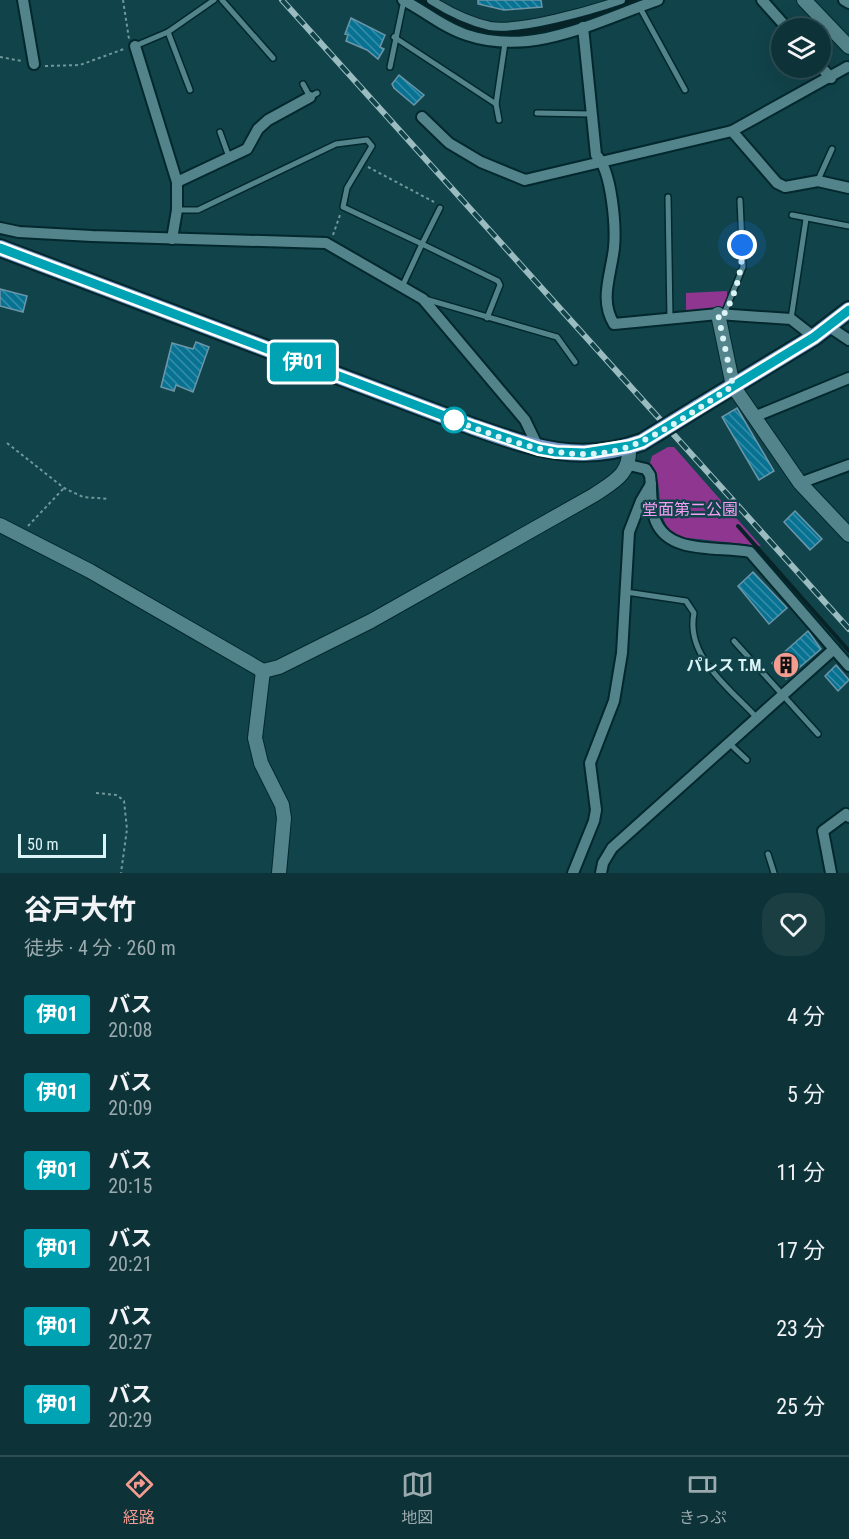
<!DOCTYPE html>
<html lang="ja">
<head>
<meta charset="utf-8">
<style>
	body { margin:0; font-family:"Roboto Condensed","Noto Sans JP",sans-serif; background:#1b3e43; color:#f1f3f6; height:100vh; display:flex; flex-direction:column; font-size:22px; white-space:nowrap }
	* { box-sizing:border-box; margin:0 }
	p { font-size:20px; color:#9aaaae }
	.icon { flex:none; width:33px; height:33px; fill:none; stroke:currentColor; stroke-width:2; stroke-linecap:round; stroke-linejoin:round }
	.map { position:relative; height:873px; overflow:hidden }
	.side { display:flex; flex-direction:column; background:#0d3238; flex:1 }
	.side>* { flex:none }
	.badge { padding:0 12px; border-radius:4px; font-size:21px; line-height:39px }
	.tools { position:absolute; left:771px; top:18px; display:grid; gap:12px }
	.tools a { display:grid; place-items:center; width:60px; height:60px; border-radius:50%; background:#0d3238; box-shadow:0 6px 24px #0002,0 0 0 2px #2d4d53; font-size:30px }
	.scale { position:absolute; left:18px; bottom:15px; width:88px; box-sizing:border-box; padding-left:6px; border:3px solid #dbf4f7; border-top:0; font-size:16px; line-height:21px; white-space:nowrap; color:#dbf4f7; -webkit-text-stroke:4px #11434a; paint-order:stroke }
	.you { position:absolute; width:30px; height:30px; margin:-15px; border:4px solid #fff; border-radius:50%; background:#1a73e8; box-shadow:0 0 0 9px #1a73e833 }
	.map>.badge { position:absolute; translate:-50% -50%; box-shadow:0 0 0 3px #fff }
	.round { display:grid; place-items:center; flex:none; width:63px; height:63px; border-radius:24px; background:#1b3e43 }
	.overview { display:flex; align-items:center; justify-content:space-between; height:102px; padding:0 24px }
	h1 { font-size:28px; font-weight:700; line-height:45px }
	ul { padding:0; list-style:none }
	li { display:flex; align-items:center; gap:18px; height:78px; padding:0 24px }
	li div { flex:1 }
	li b { display:block; font-size:22px }
	li em { font-style:normal }
	li .badge { min-width:66px; font-weight:700; text-align:center }
	.tab-bar { display:flex; justify-content:space-around; align-items:center; height:84px; border-top:2px solid #2d4d53; background:#0d3238; font-size:16px; color:#9aaaae }
	.tab-bar a { display:grid; justify-items:center; gap:3px }
	.tab-bar .selected { color:#f59c91 }
	.map>svg:first-child { display:block }
	.green { fill:#8f3790 }
	.lines { fill:none; stroke-linecap:round; stroke-linejoin:round }
	.stream { stroke:#082327; stroke-width:4 }
	.river { stroke:#082327; stroke-width:21 }
	.building { fill:url(#building-back-hatch); stroke:#6c95a8; stroke-width:1.5 }
	.service-casing { stroke:#02282d; stroke-width:8 }
	.pedestrian-casing { stroke:#02282d; stroke-width:10 }
	.minor-casing { stroke:#02282d; stroke-width:14 }
	.tertiary-casing { stroke:#02282d; stroke-width:16 }
	.primary-casing { stroke:#02282d; stroke-width:20 }
	.path { stroke:#70979c; stroke-width:2; stroke-dasharray:3 3; stroke-linecap:butt }
	.service { stroke:#54848b; stroke-width:5 }
	.pedestrian { stroke:#54848b; stroke-width:8 }
	.minor { stroke:#54848b; stroke-width:10 }
	.tertiary { stroke:#54848b; stroke-width:14 }
	.primary { stroke:#7397c6; stroke-width:16 }
	.rail-casing { stroke:#9abbbf; stroke-width:6 }
	.rail { stroke:#11434a; stroke-width:4; stroke-dasharray:11; stroke-linecap:butt }
	.primary-bridge-casing { stroke:#02282d; stroke-width:20; stroke-linecap:butt }
	.primary-bridge { stroke:#7397c6; stroke-width:16 }
	.line-casing { stroke:#fff; stroke-width:14 }
	.line { stroke:#00a3b4; stroke-width:9 }
	.walk { stroke:#dbf4f7; stroke-width:6; stroke-dasharray:0 10.8 }
	.stop-dot { fill:#fff; stroke:#00a3b4; stroke-width:3 }
	.labels { text-anchor:middle; stroke-width:5; stroke-linejoin:round; paint-order:stroke }
	.park-label { font-size:16px; fill:#f69df5; stroke:#11434a }
	.poi-label { font-size:16px; font-weight:bold; fill:#dbf4f7; stroke:#11434a; text-anchor:end }
</style>
</head>
<body>
<div class="map">
<svg width="849" height="873" viewBox="0 0 849 873">
	<defs>
		<pattern id="building-back-hatch" width="6" height="6" patternUnits="userSpaceOnUse" patternTransform="scale(1.5)"><rect width="6" height="6" fill="#087293"/><path d="M-1 5l2 2M0 0l6 6M5-1l2 2" fill="none" stroke="#378ea8"/></pattern>
	</defs>
	<rect width="100%" height="100%" fill="#11434a"/>
	<g class="green">
		<path d="M421,0H440L458,11L495,23L516,22L591,7L613,0H633C588,15 510,47 463,27C449,21 434,9 421,0Z"/>
		<path d="M727,291V303L719,310L686,313V293Z"/>
		<path d="M668,447H674L761,546L679,537C649,520 668,485 650,463L652,456Z"/>
	</g>
	<g class="lines">
		<path class="stream" d="M738,526L849,651"/>
		<path class="river" d="M416,0C430,9 444,20 459,27C519,53 585,19 642,0"/>
	</g>
	<g class="building">
		<path d="M478,0H541L542,7L504,10L478,4Z"/>
		<path d="M351,18L385,35L380,47L384,49L378,59L367,50L346,41L348,35L345,34Z"/>
		<path d="M399,75L424,95L414,105L394,88L392,84Z"/>
		<path d="M0,289L27,296L23,312L0,306Z"/>
		<path d="M196,342L209,347L193,392L176,385L174,391L161,387L172,343L193,349Z"/>
		<path d="M737,408L774,471L759,480L722,417Z"/>
		<path d="M795,511L822,539L810,550L784,522Z"/>
		<path d="M753,572L787,608L769,624L738,586Z"/>
		<path d="M808,631L821,649L786,679L772,663Z"/>
		<path d="M836,665L849,680L838,691L825,676Z"/>
	</g>
	<g class="lines">
		<defs>
			<g id="service">
				<path d="M222,0L273,58"/>
				<path d="M639,6L685,90"/>
				<path d="M168,32L190,90"/>
				<path d="M394,37L496,104"/>
				<path d="M135,46L168,32L214,0"/>
				<path d="M390,67L404,0"/>
				<path d="M303,84L310,97L317,93"/>
				<path d="M537,113L591,114"/>
				<path d="M499,120L496,104L505,43"/>
				<path d="M220,132L229,157"/>
				<path d="M818,180L832,149"/>
				<path d="M668,197L670,318"/>
				<path d="M440,208L422,244L498,281L500,285L487,318"/>
				<path d="M177,210H198L336,144L367,140L372,146L347,188L343,207L422,244L402,287"/>
				<path d="M792,215L849,226"/>
				<path d="M425,299L557,337L575,362"/>
				<path d="M724,314L743,267L740,200"/>
				<path d="M791,319L806,219"/>
				<path d="M626,592L686,601L694,613C685,657 731,689 757,718"/>
				<path d="M734,641L818,734"/>
				<path d="M729,743L747,760"/>
				<path d="M768,854L774,873"/>
			</g>
			<path id="pedestrian" d="M431,0C450,12 468,21 490,26C519,31 592,10 621,0"/>
			<g id="minor">
				<path d="M23,0L34,64"/>
				<path d="M403,0C425,11 444,28 467,35C533,57 597,21 658,0"/>
				<path d="M762,0L787,28"/>
				<path d="M844,0L849,3"/>
				<path d="M583,27L596,155C612,170 616,227 614,248C611,275 599,300 614,324L718,314L791,319L814,337"/>
				<path d="M135,46L177,182V210L172,239"/>
				<path d="M820,66L831,78"/>
				<path d="M422,117L449,143L481,162L525,180L732,131L847,67"/>
				<path d="M732,131L777,183L785,187L818,181L849,188"/>
				<path d="M177,182L247,149L258,129L268,120L310,97"/>
				<path d="M0,228L19,232L92,236L326,243L423,299L525,420L539,449"/>
				<path d="M828,326L849,340"/>
				<path d="M754,417L849,378"/>
				<path d="M800,483L849,465"/>
				<path d="M834,649L849,666"/>
				<path d="M573,873L594,821L596,810L590,763L614,701L622,653L629,532L641,501L651,484"/>
				<path d="M601,873L603,863L612,848L834,649L750,552C720,546 670,555 656,522C650,508 652,490 650,475L646,469L629,465"/>
				<path d="M831,873L823,831L846,814L849,817"/>
			</g>
			<g id="tertiary">
				<path d="M804,0L849,47"/>
				<path d="M718,314L733,386L800,483L849,535"/>
				<path d="M0,525L90,571L263,671L279,667L371,621L594,495C615,481 631,474 629,446"/>
				<path d="M263,671L255,738L261,763L282,805L284,818L279,873"/>
			</g>
			<g id="primary">
				<path d="M0,248L471,426C531,447 579,465 642,442"/>
				<path d="M697,408L814,337L849,310"/>
			</g>
		</defs>
		<use href="#service" class="service-casing"/>
		<use href="#pedestrian" class="pedestrian-casing"/>
		<use href="#minor" class="minor-casing"/>
		<use href="#tertiary" class="tertiary-casing"/>
		<use href="#primary" class="primary-casing"/>
		<g class="path">
			<path d="M123,0L129,39"/>
			<path d="M0,57L22,61"/>
			<path d="M45,66L80,65L124,49"/>
			<path d="M368,167L434,202"/>
			<path d="M333,235L340,215"/>
			<path d="M7,443L64,488L83,497L109,499"/>
			<path d="M28,526L64,488"/>
			<path d="M96,793L117,795L124,801L127,829L121,873"/>
		</g>
		<use href="#service" class="service"/>
		<use href="#pedestrian" class="pedestrian"/>
		<use href="#minor" class="minor"/>
		<use href="#tertiary" class="tertiary"/>
		<use href="#primary" class="primary"/>
		<defs>
			<path id="rail" d="M282,0L849,629"/>
		</defs>
		<use href="#rail" class="rail-casing"/>
		<use href="#rail" class="rail"/>
		<defs>
			<path id="primary-bridge" d="M642,442L697,408"/>
		</defs>
		<use href="#primary-bridge" class="primary-bridge-casing"/>
		<use href="#primary-bridge" class="primary-bridge"/>
	</g>
	<g class="lines">
		<defs>
			<path id="line" d="M0,248L471,426L539,449L556,452L585,453L629,446L642,442L814,337L849,310"/>
		</defs>
		<use href="#line" class="line-casing"/>
		<use href="#line" class="line"/>
		<path class="walk" d="M454,420L451,419C509,441 581,472 642,441C674,426 703,405 733,386L718,314H724C736,295 743,267 742,245"/>
	</g>
	<defs>
		<symbol id="building-disc" viewBox="-11 -11 22 22"><circle r="9.5" fill="#f59c91" stroke="#11434a"/><path d="M-4-6H4V6H1V3H-1V6H-4ZM-2.5-4.3h1.7v1.8h-1.7ZM.8-4.3h1.7v1.8H.8ZM-2.5-1h1.7V.8h-1.7ZM.8-1h1.7V.8H.8Z" fill="#111"/></symbol>
	</defs>
	<g fill-rule="evenodd">
		<use href="#building-disc" x="771" y="650" width="30" height="30"/>
	</g>
	<circle class="stop-dot" cx="454" cy="420" r="12"/>
	<g class="labels">
		<g class="park-label">
			<text x="690" y="515">堂面第二公園</text>
		</g>
		<g class="poi-label">
			<text x="766" y="671">パレス T.M.</text>
		</g>
	</g>
</svg>
<div class="tools">
<a><svg class="icon" aria-label="layers" viewBox="0 0 24 24"><path d="M12 4l9 5-9 5-9-5zM3 14l9 5 9-5"/></svg></a>
</div>
<div class="scale">50 m</div>
<div class="you" style="left:742px;top:245px"></div>
<b class="badge" style="left:303px;top:362px;background:#00a3b4;color:#fff">伊01</b>
</div>
<section class="side">
<div class="overview"><div><h1>谷戸大竹</h1><p>徒歩 · 4 分 · 260 m</p></div><a class="round"><svg class="icon" aria-label="heart" viewBox="0 0 24 24"><path d="M12 20l-8-8c-3-5 5-10 8-4 3-6 11-1 8 4z"/></svg></a></div>
<ul>
<li><span class="badge" style="background:#00a3b4;color:#fff">伊01</span><div><b>バス</b><p>20:08</p></div><em>4 分</em></li>
<li><span class="badge" style="background:#00a3b4;color:#fff">伊01</span><div><b>バス</b><p>20:09</p></div><em>5 分</em></li>
<li><span class="badge" style="background:#00a3b4;color:#fff">伊01</span><div><b>バス</b><p>20:15</p></div><em>11 分</em></li>
<li><span class="badge" style="background:#00a3b4;color:#fff">伊01</span><div><b>バス</b><p>20:21</p></div><em>17 分</em></li>
<li><span class="badge" style="background:#00a3b4;color:#fff">伊01</span><div><b>バス</b><p>20:27</p></div><em>23 分</em></li>
<li><span class="badge" style="background:#00a3b4;color:#fff">伊01</span><div><b>バス</b><p>20:29</p></div><em>25 分</em></li>
</ul>
</section>
<nav class="tab-bar">
<a class="selected"><svg class="icon" aria-label="directions" viewBox="0 0 24 24"><path d="M12 3l9 9-9 9-9-9zM9 14v-3h6M13 9l2 2-2 2"/></svg>経路</a>
<a><svg class="icon" aria-label="map" viewBox="0 0 24 24"><path d="M3 6l6-2 6 2 6-2v14l-6 2-6-2-6 2zM9 4v14M15 6v14"/></svg>地図</a>
<a><svg class="icon" aria-label="tickets" viewBox="0 0 24 24"><path d="M3 7h18v10H3zM15 7v10"/></svg>きっぷ</a>
</nav>
</body>
</html>
